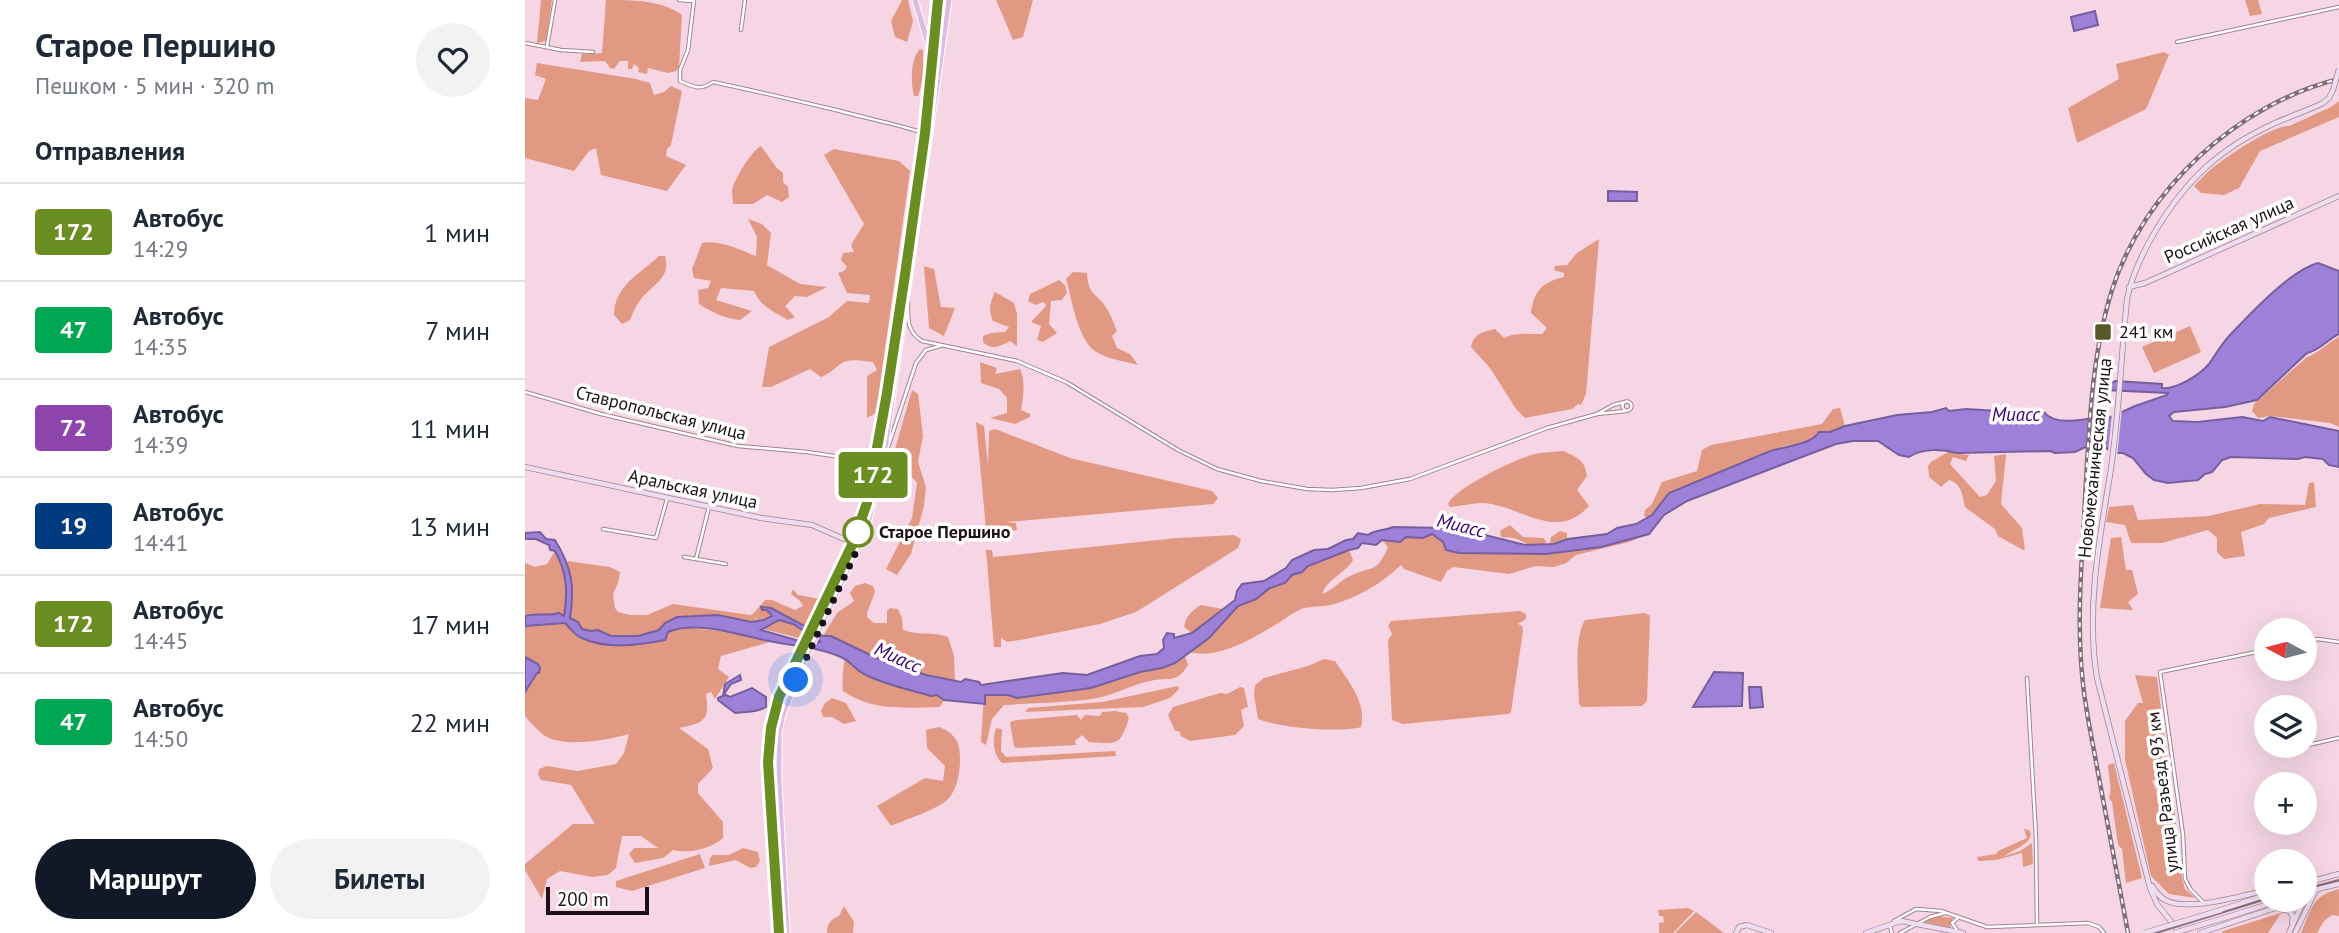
<!DOCTYPE html>
<html lang="ru">
<head>
<meta charset="utf-8">
<style>
	body { margin:0; font-family:"PT Sans",sans-serif; background:#f2f2f3; color:#1f2937; height:100vh; display:flex; flex-direction:column; font-size:26px; white-space:nowrap }
	* { box-sizing:border-box; margin:0 }
	p { font-size:23px; color:#747a83 }
	.icon { flex:none; width:38px; height:38px; fill:none; stroke:currentColor; stroke-width:2; stroke-linecap:round; stroke-linejoin:round }
	.map { position:relative; flex:1; overflow:hidden }
	.drawer { display:flex; flex-direction:column; background:#fff; width:525px }
	.drawer>* { flex:none }
	.badge { padding:0 14px; border-radius:5px; font-size:24px; line-height:46px }
	.needle { width:46px; rotate:277deg }
	.buttons { position:absolute; left:1729px; top:618px; display:grid; gap:14px }
	.buttons a { display:grid; place-items:center; width:63px; height:63px; border-radius:50%; background:#fff; box-shadow:0 7px 28px #0002; font-size:35px }
	.scale { position:absolute; left:21px; bottom:18px; width:103px; box-sizing:border-box; padding-left:7px; border:4px solid #1b1116; border-top:0; font-size:19px; line-height:24px; white-space:nowrap; color:#1b1116; -webkit-text-stroke:5px #fff; paint-order:stroke }
	.you { position:absolute; width:35px; height:35px; margin:-18px; border:5px solid #fff; border-radius:50%; background:#1a73e8; box-shadow:0 0 0 10px #1a73e833 }
	.map>.badge { position:absolute; translate:-50% -50%; box-shadow:0 0 0 4px #fff }
	h2 { padding:0 35px; font-size:26px; line-height:63px }
	.round { display:grid; place-items:center; flex:none; width:74px; height:74px; border-radius:37px; background:#f2f2f3 }
	.overview { display:flex; align-items:center; justify-content:space-between; height:119px; padding:0 35px }
	h1 { font-size:33px; font-weight:800; line-height:52px }
	.primary-button { display:flex; gap:14px; margin-top:auto; padding:14px 35px }
	.primary-button a { flex:1; height:80px; border-radius:42px; background:#111827; color:#fff; font-size:28px; font-weight:800; line-height:80px; text-align:center }
	.primary-button a+a { background:#f2f2f3; color:#1f2937 }
	ul { padding:0; list-style:none }
	li { display:flex; align-items:center; gap:21px; height:98px; padding:0 35px; border-top:2px solid #e0e1e3 }
	li div { flex:1 }
	li b { display:block; font-size:26px }
	li em { font-style:normal }
	li .badge { min-width:77px; font-weight:700; text-align:center }
	main { display:flex; flex:1; min-height:0 }
	.map>svg:first-child { display:block }
	.green { fill:#e29983 }
	.water { fill:#9d81d9; stroke:#765f9e; stroke-width:2; fill-rule:evenodd }
	.pier { fill:#f6d6e5 }
	.lines { fill:none; stroke-linecap:round; stroke-linejoin:round }
	.street-casing { stroke:#a08391; stroke-width:4.5 }
	.secondary-casing { stroke:#a08391; stroke-width:6 }
	.primary-casing { stroke:#fff; stroke-width:7 }
	.street { stroke:#fff; stroke-width:2.5 }
	.secondary { stroke:#eeddf0; stroke-width:4.5 }
	.primary { stroke:#ddbbe2; stroke-width:5 }
	.tram { stroke:#816d76; stroke-width:2 }
	.rail-casing { stroke:#816d76; stroke-width:4.5 }
	.rail { stroke:#fff; stroke-width:2; stroke-dasharray:5; stroke-linecap:butt }
	.secondary-bridge-casing { stroke:#a08391; stroke-width:6; stroke-linecap:butt }
	.secondary-bridge { stroke:#eeddf0; stroke-width:4.5 }
	.line-casing { stroke:#fff; stroke-width:16 }
	.line { stroke:#6b8e23; stroke-width:10 }
	.walk { stroke:#1b1116; stroke-width:7; stroke-dasharray:0 12.6 }
	.poi-dot { fill:#575a28; stroke:#fff; stroke-width:2.5 }
	.stop-dot { fill:#fff; stroke:#6b8e23; stroke-width:3.5 }
	.labels { text-anchor:middle; stroke-width:7; stroke-linejoin:round; paint-order:stroke }
	.street-label { font-size:18px; fill:#1b1116; stroke:#fff }
	.poi-label { font-size:18px; fill:#1b1116; stroke:#fff; text-anchor:start }
	.stop-label { font-size:18px; font-weight:bold; fill:#1b1116; stroke:#fff; text-anchor:start }
	.water-label { font-size:19px; font-style:italic; fill:#3a0170; stroke:#fff }
</style>
</head>
<body>
<main>
<section class="drawer">
<div class="overview"><div><h1>Старое Першино</h1><p>Пешком · 5 мин · 320 m</p></div><a class="round"><svg class="icon" aria-label="heart" viewBox="0 0 24 24"><path d="M12 20l-8-8c-3-5 5-10 8-4 3-6 11-1 8 4z"/></svg></a></div>
<h2>Отправления</h2>
<ul>
<li><span class="badge" style="background:#6b8e23;color:#fff">172</span><div><b>Автобус</b><p>14:29</p></div><em>1 мин</em></li>
<li><span class="badge" style="background:#00a651;color:#fff">47</span><div><b>Автобус</b><p>14:35</p></div><em>7 мин</em></li>
<li><span class="badge" style="background:#8e44ad;color:#fff">72</span><div><b>Автобус</b><p>14:39</p></div><em>11 мин</em></li>
<li><span class="badge" style="background:#003b80;color:#fff">19</span><div><b>Автобус</b><p>14:41</p></div><em>13 мин</em></li>
<li><span class="badge" style="background:#6b8e23;color:#fff">172</span><div><b>Автобус</b><p>14:45</p></div><em>17 мин</em></li>
<li><span class="badge" style="background:#00a651;color:#fff">47</span><div><b>Автобус</b><p>14:50</p></div><em>22 мин</em></li>
</ul>
<div class="primary-button"><a>Маршрут</a><a>Билеты</a></div>
</section>
<div class="map">
<svg width="1814" height="933" viewBox="0 0 1814 933">
	<rect width="100%" height="100%" fill="#f6d6e5"/>
	<g class="green">
		<path d="M16,0H27L21,41L12,43Z"/>
		<path d="M81,0C109,0 136,0 157,15L154,67L151,71L143,73L123,68L122,74L113,72L114,68L109,64L107,69H103V61H95L89,69L85,68L80,61L55,62L57,54L77,53Z"/>
		<path d="M377,0H383L388,21L382,42L370,37L366,21Z"/>
		<path d="M471,0H508L498,37L488,40Z"/>
		<path d="M1720,0H1733L1737,14L1725,16Z"/>
		<path d="M395,49L398,50C398,66 399,81 393,96H389C386,83 385,59 395,49Z"/>
		<path d="M1639,52L1644,55L1621,109L1552,143L1543,108L1594,79L1591,64Z"/>
		<path d="M12,63L111,79L125,83L129,95L139,92L146,86L157,91L146,145L142,149L141,156L161,165L142,191L76,175L71,148L64,151L49,171L0,158V98L13,100L21,79L10,75Z"/>
		<path d="M1814,101V117L1735,151L1714,188L1699,195L1676,193L1669,186C1677,178 1685,169 1694,163C1707,153 1749,125 1764,126L1806,107Z"/>
		<path d="M236,146L251,167L258,173V182L263,187L264,197L257,202L242,195L228,204H208C208,199 207,195 207,191C208,181 227,150 236,146Z"/>
		<path d="M309,149L374,161L385,171L351,413L342,418V376L352,370L348,362C338,361 325,358 317,363C308,369 308,372 296,377L285,369L246,387H237L244,347L304,317L322,301L344,303L345,295L322,293L313,273L319,271L322,267L316,260L318,253L329,252L326,245L339,224L299,155Z"/>
		<path d="M223,219L237,224L246,233L242,265L275,284L302,287L282,297L270,296L260,306L270,317L263,320C249,312 235,306 229,291L196,288L191,300L227,311L215,320C201,319 186,312 174,304L173,290L183,288L186,281L169,278L167,269L177,243C195,239 215,250 231,256L232,237Z"/>
		<path d="M1074,239L1061,394L1056,405L1053,404L1047,409L1000,418L991,409L965,368L946,347C949,333 958,332 970,329L979,338C991,332 1003,334 1017,334L1022,328L1006,313C1009,291 1017,282 1039,277V273L1029,270L1030,266L1042,265L1052,253Z"/>
		<path d="M134,256H140C146,279 128,284 116,299C111,305 108,313 105,320L97,324L89,315C89,286 116,273 134,256Z"/>
		<path d="M399,266L409,269L416,307L430,308L419,336L404,328Z"/>
		<path d="M548,272L562,273C563,297 573,293 582,309C586,315 589,324 592,331L587,336L592,348L605,354L613,365C599,361 581,359 570,351C552,338 547,299 541,279Z"/>
		<path d="M534,280L540,285L542,293L537,300L526,301L524,324L532,333L518,342L512,340L516,326L506,322L521,306L519,302L510,305L503,301L505,294Z"/>
		<path d="M470,292L489,303L492,314V346L485,341C476,346 466,351 458,342V336L466,333L480,332L484,327L468,321C463,311 465,302 470,292Z"/>
		<path d="M1665,326L1676,352L1629,373L1617,347Z"/>
		<path d="M1814,337V427L1805,423L1745,416L1733,418L1727,411L1729,404L1782,357C1794,353 1802,343 1814,337Z"/>
		<path d="M455,362L472,368L470,374L495,369C501,382 498,397 496,410L505,414V417L490,424L465,418L482,413V398L474,389L456,383Z"/>
		<path d="M387,390L393,394L398,436L393,462L401,487L399,506L386,554L372,575L361,569L387,518L392,483L368,456Z"/>
		<path d="M1315,408L1320,426L1286,441L1259,446L1243,452L1144,493L1127,515L1122,517L1119,516L1120,510L1127,504L1137,482L1172,471L1177,450L1186,445L1297,424L1308,409Z"/>
		<path d="M451,422L459,426L463,465L464,431L470,429L545,458L687,491L693,498L688,504L481,522L491,523L492,530L468,534L461,529Z"/>
		<path d="M1038,451C1052,457 1060,460 1062,476L1052,490L1064,506C1031,543 995,505 958,503C948,503 936,506 925,507L923,504C930,488 992,458 1010,454C1019,452 1029,452 1038,451Z"/>
		<path d="M1423,452L1444,455L1441,461L1428,457L1425,464L1455,497L1462,495L1471,481L1469,456L1481,454C1480,471 1477,487 1476,504L1497,528L1500,551L1473,536L1470,529L1440,507C1437,495 1437,484 1424,480L1416,487L1404,477L1403,466L1406,462Z"/>
		<path d="M1789,482L1791,507L1744,518L1739,524L1716,532L1720,556L1699,559L1692,552V538L1683,530L1637,543H1606L1600,525L1581,522L1584,507L1608,505L1613,520L1684,516L1735,504L1780,505L1784,483Z"/>
		<path d="M985,525L998,537L1018,538L1022,542C1004,552 1003,541 988,538C984,537 980,538 976,537L975,531Z"/>
		<path d="M1035,531L1042,533V543L1076,547L1124,534L1104,542L1051,555L1041,563L1029,567L1011,566L984,574L928,567L922,571L916,582L879,569L876,565C856,584 832,598 806,605C797,607 787,606 779,608C771,611 762,617 755,622C730,637 695,660 665,652L684,638L713,606L731,599L745,588L760,583L767,575L777,572L783,566L824,550L828,560C819,575 804,577 797,594C810,589 814,581 825,576C847,565 851,575 863,547L857,540L875,542L881,537L898,538L907,534L918,542L1022,554L1026,537Z"/>
		<path d="M709,535L716,539L713,548L611,612L575,624L495,640L482,642L476,638V647H469L461,550H467L468,557L652,538Z"/>
		<path d="M1596,537L1601,570H1607L1613,594L1603,602L1608,610L1575,608L1586,538Z"/>
		<path d="M30,551C42,573 42,592 39,616L34,613C21,617 12,612 0,616V563L10,567L22,564Z"/>
		<path d="M42,561L85,567L95,572L93,583L88,594L90,608L93,612L105,615H122L148,604L225,615L228,614L240,600H247L270,610L278,606L275,601L266,594L268,589L273,595L295,599L274,638L238,629L230,617L231,621L226,622L193,615L140,623L134,630L113,636H86L73,630L66,631L57,629L45,618L48,595Z"/>
		<path d="M340,583L348,586L350,592L342,613V617L349,623H362V611L365,608L373,609L377,618L378,630C394,636 407,631 423,637L429,656L430,680L401,675L360,662L306,636H298L312,613L329,601L325,593L330,586Z"/>
		<path d="M676,605L698,609L667,633L659,627C661,616 666,611 676,605Z"/>
		<path d="M995,611L1001,614V619L993,624L997,626L998,631L986,712L983,714L878,724L867,720L863,640L867,634L863,626L866,621Z"/>
		<path d="M1120,613L1125,616L1122,701L1117,706L1057,707L1054,704C1054,680 1048,640 1060,620Z"/>
		<path d="M40,623L55,638L75,643L143,632L155,627L216,633L245,642L196,656L193,669L204,677L190,699L186,692L181,694C185,720 180,723 154,728L183,749L188,768L173,784V793L198,822V838C185,849 165,854 148,850L138,858L110,863L104,854L109,848H133L116,836H97L91,868L83,875L67,877L35,871L22,879L17,899L0,870V864L48,824H70L46,785L16,780L13,774L14,769L22,766L53,771L91,764L99,753L104,734C83,740 41,748 20,736C13,731 6,723 0,716V626Z"/>
		<path d="M660,655L663,665C651,685 644,676 625,681C605,685 588,696 567,699C538,703 508,703 479,705L467,719L461,745L456,742L459,695H483L492,698L566,688L615,672L637,668Z"/>
		<path d="M320,659C333,671 346,680 364,685C382,690 403,689 419,700L415,707C382,708 346,711 318,691C317,685 318,665 320,659Z"/>
		<path d="M799,659L810,661C823,681 842,702 836,727C814,733 755,728 733,719L729,695L730,685L739,678L783,666Z"/>
		<path d="M1610,675L1632,677L1644,774L1627,781L1632,791L1648,797L1657,878L1660,889L1670,898L1644,894L1626,876L1600,760V721L1613,703H1618Z"/>
		<path d="M653,686L654,689L645,698L618,707L500,712L503,708L577,702Z"/>
		<path d="M715,687L719,688L723,707L716,710L719,726L710,735L665,741L656,736L654,731H650L643,715L648,707L695,693L702,694Z"/>
		<path d="M307,698L321,703L331,721L319,724L307,717H298L296,711L300,703Z"/>
		<path d="M590,711L601,713L604,718C595,746 593,744 564,742L557,735L550,741L551,745L493,748L489,747L485,722L492,720L552,715L556,720L560,715L575,716L577,712Z"/>
		<path d="M414,727C421,729 431,736 433,744C438,759 434,791 421,801C410,810 380,820 366,826L352,806L400,778L418,781L420,766L402,748L401,730Z"/>
		<path d="M471,728L477,729L476,751L481,757L590,751L591,756L477,763C468,754 467,740 471,728Z"/>
		<path d="M1589,763L1617,878L1601,883L1597,849L1593,845L1587,802L1584,798C1588,789 1583,775 1583,765Z"/>
		<path d="M1499,829L1504,830L1506,834L1504,840L1495,847L1477,857L1495,851L1507,843L1508,864L1498,867L1497,853L1471,860L1453,861L1452,857L1471,854L1473,851L1502,838Z"/>
		<path d="M218,848L233,852L235,861L231,867L225,868L211,860L184,866L185,858L188,855H204Z"/>
		<path d="M175,854L180,868L107,891L91,887V881Z"/>
		<path d="M1814,889V916L1807,915L1799,921L1792,933H1776C1787,909 1786,896 1814,889Z"/>
		<path d="M319,906L329,922L328,933H302C302,924 305,920 314,916Z"/>
		<path d="M1163,908L1169,911L1148,933H1134V923L1139,922L1138,916H1134L1133,910Z"/>
		<path d="M1171,912L1199,933H1150Z"/>
		<path d="M1756,913L1743,933H1697L1698,931Z"/>
		<path d="M1411,916L1428,918L1425,924L1426,928L1399,922Z"/>
	</g>
	<g class="water">
		<path d="M1570,11L1573,25L1549,31L1546,17Z"/>
		<path d="M1083,191L1112,192V201H1083Z"/>
		<path d="M1793,263L1814,271V334C1802,340 1795,350 1782,353L1732,400L1700,407L1649,412L1644,416L1648,421L1673,422L1717,417L1738,421L1745,417L1814,431V467L1804,465L1798,459L1780,457L1773,459L1706,457L1697,460L1687,472L1680,474L1673,480L1643,483L1629,480L1621,474L1608,458L1598,453H1588L1574,443H1569L1550,452L1530,453L1525,451L1432,453C1417,449 1397,448 1384,457L1374,455L1353,441H1328L1311,444L1162,501L1139,515L1124,534L1076,547L1021,554L934,553L921,550L918,542L907,534L898,538L881,537L875,542L857,540L851,545L837,543L833,548L824,550L783,566L777,572L767,575L760,583L745,588L731,599L713,606L684,638L650,663L637,668L615,672L566,688L492,698L483,695H460V704L419,700L412,695L406,696C383,689 360,685 339,674C331,670 326,662 318,658C295,647 268,646 244,641C214,635 172,620 143,632L140,640C114,645 82,650 57,638C50,636 45,628 40,623L0,626V616C12,612 21,617 34,613L39,616C43,592 42,572 30,551L25,550L24,545L11,539H0V533L15,532L21,539L30,540C47,568 50,586 45,618L53,622L57,629L66,631L73,630L86,636H113L134,630L140,623L152,617L193,615L226,622L239,620L247,616L242,610H237L236,607L246,608L298,636H306L360,662L401,675L436,682L440,679L454,682L456,685L538,673L562,675L615,656L632,654L639,648L638,640L642,633L649,634V638L667,633L710,600L712,591L717,584L739,581L761,568L767,560L789,550L803,549L821,540L828,539L833,533L843,535C850,529 860,531 868,527L922,528L956,534L1000,545L1029,544L1043,539L1082,534L1092,528L1111,524L1127,515L1144,493L1243,452C1258,446 1287,445 1294,432H1305L1320,426L1372,415L1407,412L1421,408L1424,411L1441,409L1505,413L1519,412C1530,427 1563,419 1579,416L1582,419L1610,406L1642,395L1643,393L1579,390L1577,385L1591,381L1637,384V388C1650,390 1675,375 1684,364C1691,354 1697,343 1706,334C1726,313 1766,270 1793,263ZM254,620L268,624L296,642L271,640L236,630Z"/>
		<path d="M0,657L13,664L15,668L14,673H12L0,692Z"/>
		<path d="M1189,672L1218,673L1217,706L1168,707Z"/>
		<path d="M215,675L216,680L206,684L199,694L205,697L227,688L241,697V707C231,713 222,711 210,713L193,700V698L198,696L200,684Z"/>
		<path d="M1224,687H1236L1238,707L1225,708Z"/>
	</g>
	<path class="pier" d="M1597,408L1592,457L1583,453L1587,413Z"/>
	<g class="lines">
		<defs>
			<g id="street">
				<path d="M154,0L168,1"/>
				<path d="M169,0L163,50L155,70V81C169,87 175,91 188,82C231,91 273,101 315,111C344,119 371,124 399,133"/>
				<path d="M216,30L220,0"/>
				<path d="M1652,42L1814,7"/>
				<path d="M0,43L36,50L68,52"/>
				<path d="M22,46L30,0"/>
				<path d="M383,301C383,318 381,331 397,341L492,361L541,382L653,450L692,469L736,481L782,489L807,490L836,488L885,479L1022,428L1072,414L1101,411"/>
				<path d="M0,392L76,414L213,446L282,452L349,462"/>
				<circle cx="1102" cy="406" r="4.5"/>
				<path d="M1072,414L1088,405L1100,402"/>
				<path d="M362,450L391,363L401,350L415,346"/>
				<path d="M78,529L131,538L142,499"/>
				<path d="M159,557L201,564"/>
				<path d="M171,559L184,507"/>
				<path d="M1780,642L1793,639L1814,642"/>
				<path d="M1502,678L1511,838L1512,925"/>
				<path d="M1761,753L1783,745L1814,738"/>
				<path d="M1678,902L1666,890L1660,879L1658,835L1635,672L1741,650"/>
				<path d="M1369,921L1391,909L1416,911L1462,927L1563,923L1574,927L1579,933"/>
				<path d="M1365,926L1367,933"/>
				<path d="M1432,930L1427,923L1433,918"/>
				<path d="M1375,933L1405,917L1420,913"/>
			</g>
			<g id="secondary">
				<path d="M1604,287L1620,283L1814,196"/>
				<path d="M0,467L236,518L287,525L328,543"/>
				<path d="M1780,883L1814,874"/>
				<path d="M1627,886C1631,892 1635,898 1642,901C1665,911 1717,896 1741,890"/>
				<path d="M1780,892L1814,884"/>
				<path d="M1755,909L1765,911L1768,917L1767,922"/>
				<path d="M1696,910L1741,895"/>
				<path d="M1699,918L1756,900"/>
				<path d="M1211,933L1214,927L1222,925L1246,933"/>
				<path d="M1341,933L1376,921L1438,933"/>
				<path d="M1655,933L1632,904L1625,888L1572,678C1561,611 1574,541 1585,475C1594,417 1596,357 1602,299C1607,274 1618,252 1631,230C1662,179 1694,149 1748,124C1765,116 1782,111 1798,103L1804,98L1808,90"/>
				<path d="M1675,933L1774,900"/>
				<path d="M1764,933L1779,900"/>
				<path d="M1770,933L1791,890"/>
			</g>
			<g id="primary">
				<path d="M390,0L406,54"/>
				<path d="M253,933L243,762L246,728L254,697L328,543L342,504L362,393L377,292L399,133L413,0"/>
				<path d="M262,933L254,781V732L258,714L278,664L341,531L358,463L424,0"/>
			</g>
		</defs>
		<use href="#street" class="street-casing"/>
		<use href="#secondary" class="secondary-casing"/>
		<use href="#primary" class="primary-casing"/>
		<use href="#street" class="street"/>
		<use href="#secondary" class="secondary"/>
		<use href="#primary" class="primary"/>
		<g class="tram">
			<path d="M1780,889L1814,880"/>
			<path d="M1631,933L1741,899"/>
		</g>
		<defs>
			<path id="rail" d="M1603,933C1593,878 1582,822 1572,767C1567,739 1561,712 1558,684C1551,622 1557,561 1560,499C1564,430 1566,357 1587,290C1619,190 1712,104 1814,79"/>
		</defs>
		<use href="#rail" class="rail-casing"/>
		<use href="#rail" class="rail"/>
		<defs>
			<g id="secondary-bridge">
				<path d="M1808,90L1814,69"/>
				<path d="M1619,933L1696,910"/>
				<path d="M1649,933L1699,918"/>
			</g>
		</defs>
		<use href="#secondary-bridge" class="secondary-bridge-casing"/>
		<use href="#secondary-bridge" class="secondary-bridge"/>
	</g>
	<g class="lines">
		<defs>
			<path id="line" d="M254,933L243,762L246,728L254,697L328,543L342,503L362,393L381,268L400,133L413,0"/>
		</defs>
		<use href="#line" class="line-casing"/>
		<use href="#line" class="line"/>
		<path class="walk" d="M271,680L339,535L333,532"/>
	</g>
	<rect class="poi-dot" x="1569" y="323" width="18" height="18" rx="3.5"/>
	<circle class="stop-dot" cx="333" cy="532" r="14"/>
	<g class="labels">
		<g class="street-label">
			<text transform="translate(1704 230) rotate(-24)" y="6">Российская улица</text>
			<text transform="translate(136 413) rotate(14)" y="6">Ставропольская улица</text>
			<text transform="translate(1570 458) rotate(-84)" y="6">Новомеханическая улица</text>
			<text transform="translate(168 489) rotate(12)" y="6">Аральская улица</text>
			<text transform="translate(1638 792) rotate(-97)" y="6">улица Разъезд 93 км</text>
		</g>
		<g class="poi-label">
			<text x="1594" y="338">241 км</text>
		</g>
		<g class="stop-label">
			<text x="354" y="538">Старое Першино</text>
		</g>
		<g class="water-label">
			<text x="1491" y="421">Миасс</text>
			<text transform="translate(936 525) rotate(14)" y="7">Миасс</text>
			<text transform="translate(373 657) rotate(24)" y="7">Миасс</text>
		</g>
	</g>
</svg>
<div class="buttons">
<a><svg class="needle" viewBox="-14 -14 28 28"><path d="M0-13l5 13h-10z" fill="#e53935"/><path d="M0 13l5-13h-10z" fill="#747a83"/></svg></a>
<a><svg class="icon" aria-label="layers" viewBox="0 0 24 24"><path d="M12 4l9 5-9 5-9-5zM3 14l9 5 9-5"/></svg></a>
<a>+</a>
<a>−</a>
</div>
<div class="scale">200 m</div>
<div class="you" style="left:271px;top:680px"></div>
<b class="badge" style="left:348px;top:475px;background:#6b8e23;color:#fff">172</b>
</div>
</main>
</body>
</html>
